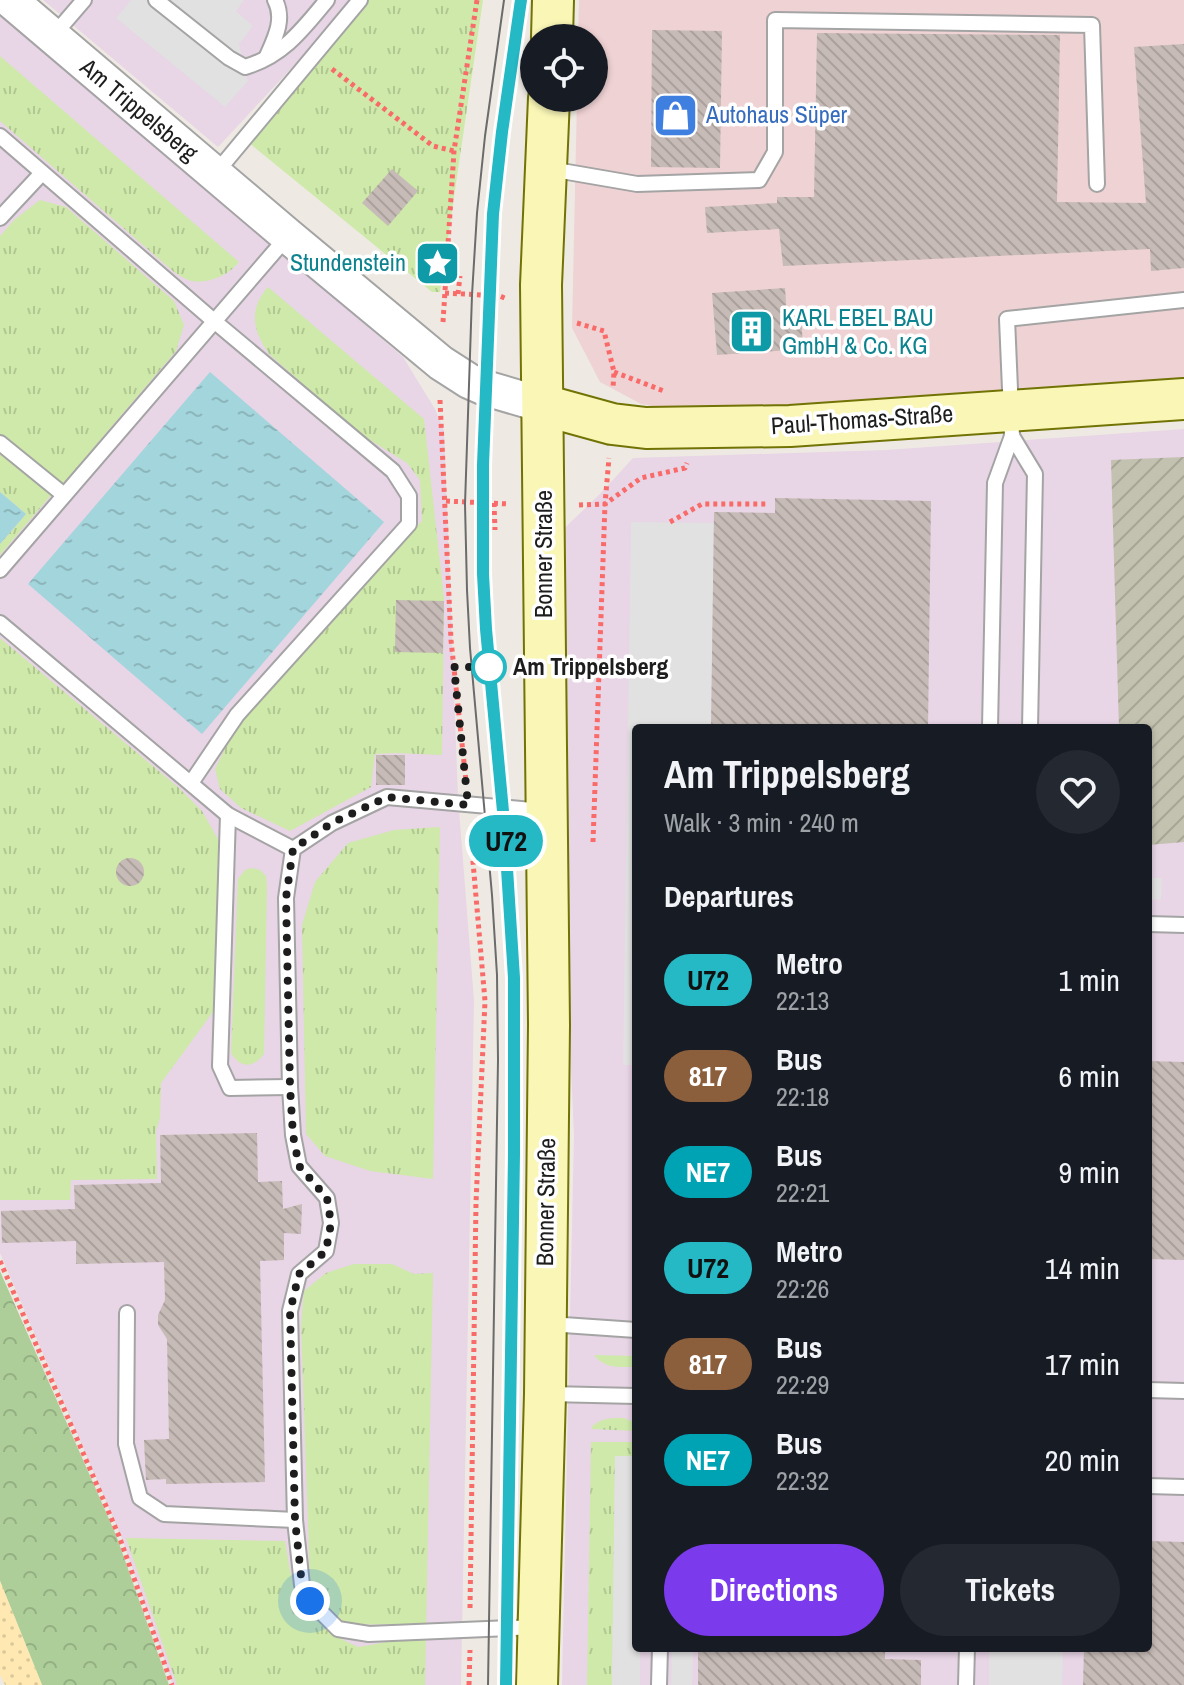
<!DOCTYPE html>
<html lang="en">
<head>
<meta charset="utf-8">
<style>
	body { margin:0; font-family:"Archivo Narrow",sans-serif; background:#242831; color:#f1f3f6; height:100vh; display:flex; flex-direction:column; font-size:30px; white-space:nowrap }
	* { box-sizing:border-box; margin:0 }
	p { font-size:26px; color:#9ea1a6 }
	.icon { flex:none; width:44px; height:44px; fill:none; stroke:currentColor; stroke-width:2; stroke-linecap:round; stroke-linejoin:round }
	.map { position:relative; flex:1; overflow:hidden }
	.sheet { position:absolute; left:632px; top:724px; width:520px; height:928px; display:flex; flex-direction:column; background:#171b24; border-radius:8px; box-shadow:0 2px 6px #0004 }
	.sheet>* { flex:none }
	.badge { padding:0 16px; border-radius:26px; font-size:28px; line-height:52px }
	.fabs { position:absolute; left:520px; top:24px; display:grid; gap:16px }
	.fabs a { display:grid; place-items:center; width:88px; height:88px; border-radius:50%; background:#171b24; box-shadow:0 2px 6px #0004; font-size:40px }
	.you { position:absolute; width:40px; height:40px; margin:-20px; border:6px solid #fff; border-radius:50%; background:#1a73e8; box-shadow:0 0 0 12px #1a73e833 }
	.map>.badge { position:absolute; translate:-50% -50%; box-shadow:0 0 0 4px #fff }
	h2 { padding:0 32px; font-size:30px; line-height:72px }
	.round { display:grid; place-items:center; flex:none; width:84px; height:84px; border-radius:42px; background:#242831 }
	.overview { display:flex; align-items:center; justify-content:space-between; height:136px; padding:0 32px }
	h1 { font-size:38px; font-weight:700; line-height:60px }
	.button { display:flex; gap:16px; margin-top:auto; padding:16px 32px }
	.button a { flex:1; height:92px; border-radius:48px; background:#7c3aed; color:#fff; font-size:32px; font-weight:700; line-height:92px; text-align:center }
	.button a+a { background:#242831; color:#f1f3f6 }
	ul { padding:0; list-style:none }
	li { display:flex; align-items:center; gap:24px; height:96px; padding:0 32px }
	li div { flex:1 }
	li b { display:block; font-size:30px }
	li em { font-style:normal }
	li .badge { min-width:88px; font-weight:700; text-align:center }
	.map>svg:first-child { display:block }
	.commercial { fill:#efd2d4 }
	.industrial { fill:#e8d5e6; fill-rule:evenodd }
	.construction { fill:url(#construction-furrows) }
	.grass { fill:url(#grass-tufts) }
	.forest { fill:url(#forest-crowns) }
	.sand { fill:url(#sand-dots) }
	.parking { fill:#e1e1e1 }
	.water { fill:url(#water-ripples) }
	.building { fill:url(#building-back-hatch) }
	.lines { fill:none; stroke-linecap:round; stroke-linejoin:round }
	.service-casing { stroke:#a4a4a4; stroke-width:18 }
	.tertiary-casing { stroke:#a4a4a4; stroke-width:38 }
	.secondary-casing { stroke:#727305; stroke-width:44 }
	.path { stroke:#f96b69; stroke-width:5; stroke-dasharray:4 4; stroke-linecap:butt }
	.service { stroke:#fff; stroke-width:14 }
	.tertiary { stroke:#fff; stroke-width:34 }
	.secondary { stroke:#f9f6b6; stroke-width:40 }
	.tram { stroke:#6b6b6b; stroke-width:2 }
	.line-casing { stroke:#fff; stroke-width:18 }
	.line { stroke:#25b8c5; stroke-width:12 }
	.walk { stroke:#1d1d1d; stroke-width:8; stroke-dasharray:0 14.4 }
	.stop-dot { fill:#fff; stroke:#25b8c5; stroke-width:4 }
	.labels { text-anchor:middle; stroke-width:7; stroke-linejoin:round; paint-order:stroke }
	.street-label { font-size:24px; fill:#1d1d1d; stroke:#fff }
	.shop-label { font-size:24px; fill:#366cbe; stroke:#fff; text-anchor:start }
	.culture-label { font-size:24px; fill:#0d838f; stroke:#fff; text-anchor:end }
	.stop-label { font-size:24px; font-weight:bold; fill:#1d1d1d; stroke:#fff; text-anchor:start }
</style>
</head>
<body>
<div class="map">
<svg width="1184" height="1685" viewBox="0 0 1184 1685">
	<defs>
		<pattern id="construction-furrows" width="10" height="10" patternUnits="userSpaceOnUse" patternTransform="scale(2)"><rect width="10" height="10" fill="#c3c1af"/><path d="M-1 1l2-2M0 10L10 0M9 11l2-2" fill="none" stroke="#a7a596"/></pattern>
		<pattern id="grass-tufts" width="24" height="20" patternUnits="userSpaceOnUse" patternTransform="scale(2)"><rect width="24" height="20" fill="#cee9a9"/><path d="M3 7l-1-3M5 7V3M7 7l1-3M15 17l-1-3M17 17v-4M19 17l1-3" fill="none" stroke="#b0c791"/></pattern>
		<pattern id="forest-crowns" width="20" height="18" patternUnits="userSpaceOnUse" patternTransform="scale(2)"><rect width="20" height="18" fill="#adce98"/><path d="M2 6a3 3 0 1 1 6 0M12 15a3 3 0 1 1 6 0" fill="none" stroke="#94b083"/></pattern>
		<pattern id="sand-dots" width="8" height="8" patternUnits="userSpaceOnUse" patternTransform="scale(2)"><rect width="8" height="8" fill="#ffe8b1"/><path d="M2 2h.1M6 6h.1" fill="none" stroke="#dac798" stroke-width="1.8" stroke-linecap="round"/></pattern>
		<pattern id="water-ripples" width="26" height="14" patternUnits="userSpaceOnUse" patternTransform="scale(2)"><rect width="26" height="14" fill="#a3d5dc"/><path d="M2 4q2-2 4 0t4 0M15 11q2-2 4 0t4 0" fill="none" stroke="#8cb6bc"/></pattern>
		<pattern id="building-back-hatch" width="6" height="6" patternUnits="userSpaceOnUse" patternTransform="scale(2)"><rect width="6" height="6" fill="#c6bbb6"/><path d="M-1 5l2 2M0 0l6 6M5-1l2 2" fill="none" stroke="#aaa09c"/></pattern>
	</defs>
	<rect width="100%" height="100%" fill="#eeeae3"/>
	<path class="commercial" d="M579,0H1184V380L691,413L641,404L600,382L572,328L577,98H594V38H578Z"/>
	<g class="industrial">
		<path d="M43,0H355L218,147Z"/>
		<path d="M0,10L403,357L435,409L444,431L458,797L474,1001L461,1685H173L123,1541L0,1253Z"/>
		<path d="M1184,429V1685H562L574,1135L548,544L600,494L633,458L886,450ZM636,728H1148V1648H636Z"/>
	</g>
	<path class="construction" d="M1184,457V842L1148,845V728H1119L1111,460Z"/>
	<g class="grass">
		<path d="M367,0H483L440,292H432L248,142Z"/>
		<path d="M0,56L239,262C229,275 209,284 192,281C186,280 179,275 174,272L0,121Z"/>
		<path d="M40,200L66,207L174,301L184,325L176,351L61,486L0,435V236L14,220Z"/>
		<path d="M268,287L424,419L444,599L442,755L396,753L375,754L371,787L290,831L241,808L220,789L215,769L241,717L396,547L422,521L420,480L407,463L359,433L269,354C253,331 248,310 268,287Z"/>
		<path d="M0,447L53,493L0,555V544L26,514L0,492Z"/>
		<path d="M0,638L179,788L202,811L219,841L225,880L218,1005L161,1083L160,1118L156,1131L157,1179L71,1180L70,1200H0Z"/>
		<path d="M440,827L433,1179L370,1171L325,1156L306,1134L302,925L315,882L348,843L394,830Z"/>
		<path d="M252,868L260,870L266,876L267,885L264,1054C253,1068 241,1069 231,1053L238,879L245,870Z"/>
		<path d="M354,1264H392L414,1274L433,1273L425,1685H177L126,1538L285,1541L290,1571L301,1601L333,1635L358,1647L399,1640V1624L346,1625L323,1606L310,1580L301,1325L304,1291L326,1273Z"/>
		<path d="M594,1355L636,1356V1367C619,1367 605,1369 594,1355Z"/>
		<path d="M613,1418H624L636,1423V1431L592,1429V1426L602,1420Z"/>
		<path d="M591,1442H636V1456L615,1457L612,1685H587Z"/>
	</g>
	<path class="forest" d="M0,1271L116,1535L169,1685H42L0,1581Z"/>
	<path class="sand" d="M0,1581L42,1685H5L0,1675Z"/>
	<g class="parking">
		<path d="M131,0H244L236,11L253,26L239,44L248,81L225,107L116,18Z"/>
		<path d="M631,522L714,523L711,728H636V1065H623Z"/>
		<path d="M1148,878H1162L1161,900L1148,899Z"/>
		<path d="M615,1456H636V1648H640V1685H612Z"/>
		<path d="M672,1648H693L692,1685H671Z"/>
		<path d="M989,1648H1063L1062,1685H989Z"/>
	</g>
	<g class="water">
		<path d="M210,372L384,522L202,734L28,584Z"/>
		<path d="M0,492L26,514L0,544Z"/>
	</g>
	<g class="building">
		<path d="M652,30L722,31L720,168L651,167Z"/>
		<path d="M817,33L1060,35L1057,202L1146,203L1134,47L1184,44V268L1151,271L1150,249L783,266L779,229L707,233L705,207L777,203V197H814Z"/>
		<path d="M392,169L418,191L388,226L362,203Z"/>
		<path d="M785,288L787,316L801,315L803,347H789V350L717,355L712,293Z"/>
		<path d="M775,498L931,501L928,728H711L714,512L775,513Z"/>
		<path d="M396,600L444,601L443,653L395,652Z"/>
		<rect x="376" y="755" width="29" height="30"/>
		<circle cx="130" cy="872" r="14"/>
		<path d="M1148,1061L1184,1062V1260L1148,1259Z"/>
		<path d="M257,1133L258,1182L282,1181L283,1209L302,1204L301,1234L284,1233V1260L260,1261L265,1482L166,1484V1479L146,1480L144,1440L169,1439L167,1339L158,1325V1315L165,1300L164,1262L76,1264V1241L2,1243L1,1211L75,1209L74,1185L161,1183L160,1135Z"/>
		<path d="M1148,1541L1184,1542V1685H1083L1084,1648H1148Z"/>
		<path d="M698,1648H885V1659L921,1660V1685H698Z"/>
	</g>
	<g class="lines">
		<defs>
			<g id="service">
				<path d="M156,0L229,58L245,67C283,56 303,29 327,0"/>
				<path d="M53,36L84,0"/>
				<path d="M267,56C275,38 285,19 275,0"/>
				<path d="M0,136L214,321L393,471L409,496V524L237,715L191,783"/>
				<path d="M550,169L637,184L759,180L775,152V20L1092,25L1097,184"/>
				<path d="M215,174L360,0"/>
				<path d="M0,218L42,173"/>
				<path d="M1012,436L1035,474L1030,728"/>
				<path d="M0,443L64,495"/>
				<path d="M0,570L287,237"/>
				<path d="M0,623L228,815L293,849"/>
				<path d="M990,728L995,483L1012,436L1007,319L1184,300"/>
				<path d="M228,815L220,1066L230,1088L290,1087"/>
				<path d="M1148,924L1184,925"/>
				<path d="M127,1313L126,1444L140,1498L164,1514L295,1520"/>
				<path d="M549,1324L636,1330"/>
				<path d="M1148,1390L1184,1391"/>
				<path d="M549,1394L636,1396"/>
				<path d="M1148,1486L1184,1487"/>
				<path d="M536,1627L369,1634L338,1629L310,1601L302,1585L295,1520L290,1311L299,1274L326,1251L331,1223L327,1198L299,1166L293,1135L290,1087L286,898L293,849L332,823L387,797L543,811"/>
				<path d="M659,1685L660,1648"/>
				<path d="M966,1685L967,1648"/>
			</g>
			<path id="tertiary" d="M10,0L288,236L441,363L469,381L485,388L543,405"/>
			<g id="secondary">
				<path d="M552,38L553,0"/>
				<path d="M543,405L612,424L646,428L790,426L1184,399"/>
				<path d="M537,1685L545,1394L549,1025L541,285L549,98"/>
			</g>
		</defs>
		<use href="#service" class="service-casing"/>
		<use href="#tertiary" class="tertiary-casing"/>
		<use href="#secondary" class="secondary-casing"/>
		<g class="path">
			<path d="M332,69L433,146L454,151"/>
			<path d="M445,293L500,296L507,299"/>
			<path d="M458,294L460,276"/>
			<path d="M443,322L454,151L477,0"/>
			<path d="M577,323L604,331L614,372L613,388"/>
			<path d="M614,372L664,391"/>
			<path d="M440,400L451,640L466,781"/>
			<path d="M446,501L509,504"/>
			<path d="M494,503L495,530"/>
			<path d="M579,505L605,504L641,478L685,468L687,463"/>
			<path d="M670,522L702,504H766"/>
			<path d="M593,842L605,504L609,458"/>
			<path d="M0,1261L119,1536L172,1685"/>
			<path d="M470,1608L476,1203L485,1001L470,827"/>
			<path d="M469,1685L470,1650"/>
		</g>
		<use href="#service" class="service"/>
		<use href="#tertiary" class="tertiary"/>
		<use href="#secondary" class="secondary"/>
		<g class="tram">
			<path d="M488,1685L498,1060L497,975L492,895L470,648L467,590L465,504L472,295L477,213L485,136L504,0"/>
			<path d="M506,1685L514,1154V978L504,822L486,629L483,574V465L493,214L502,132L521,0"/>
		</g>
	</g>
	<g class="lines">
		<defs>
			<path id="line" d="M506,1685L514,1154V978L504,822L486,629L483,574V465L493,214L502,132L521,0"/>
		</defs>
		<use href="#line" class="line-casing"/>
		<use href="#line" class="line"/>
		<path class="walk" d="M310,1601L302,1585L295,1520L290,1311L299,1274L326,1251L331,1223L327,1198L299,1166L293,1135L290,1087L286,898L293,849L332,823L387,797L468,805L454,667H489"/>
	</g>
	<defs>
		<symbol id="shop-square" viewBox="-11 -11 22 22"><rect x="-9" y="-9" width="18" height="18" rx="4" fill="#3f7fe0" stroke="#fff"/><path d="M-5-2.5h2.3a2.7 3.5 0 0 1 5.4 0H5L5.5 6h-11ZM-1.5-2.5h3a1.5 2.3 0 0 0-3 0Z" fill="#fff"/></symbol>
		<symbol id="sight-square" viewBox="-11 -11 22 22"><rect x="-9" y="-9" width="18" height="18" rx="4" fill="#0f9aa8" stroke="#fff"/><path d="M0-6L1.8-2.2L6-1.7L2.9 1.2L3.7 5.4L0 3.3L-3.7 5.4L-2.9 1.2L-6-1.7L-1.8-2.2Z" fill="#fff"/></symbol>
		<symbol id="building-square" viewBox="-11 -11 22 22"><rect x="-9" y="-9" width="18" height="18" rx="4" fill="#0f9aa8" stroke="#fff"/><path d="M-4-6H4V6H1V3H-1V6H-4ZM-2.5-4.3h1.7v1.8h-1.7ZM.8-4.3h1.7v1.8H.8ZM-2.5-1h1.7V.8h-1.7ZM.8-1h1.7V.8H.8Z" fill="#fff"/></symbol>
	</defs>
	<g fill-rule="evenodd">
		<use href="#shop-square" x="650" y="90" width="51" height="51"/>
		<use href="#sight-square" x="412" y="238" width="51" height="51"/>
		<use href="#building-square" x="726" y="306" width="51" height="51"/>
	</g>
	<circle class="stop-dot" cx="489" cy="667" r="16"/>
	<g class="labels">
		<g class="street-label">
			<text transform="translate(139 110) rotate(40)" y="8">Am Trippelsberg</text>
			<text transform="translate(862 420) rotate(-4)" y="8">Paul-Thomas-Straße</text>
			<text transform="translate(544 554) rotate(-90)" y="8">Bonner Straße</text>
			<text transform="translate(546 1202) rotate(-89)" y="8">Bonner Straße</text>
		</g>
		<g class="shop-label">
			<text x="706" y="123">Autohaus Süper</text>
		</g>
		<g class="culture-label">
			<text x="406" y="271">Stundenstein</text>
			<text x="782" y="326" text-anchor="start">KARL EBEL BAU<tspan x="782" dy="28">GmbH &amp; Co. KG</tspan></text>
		</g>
		<g class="stop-label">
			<text x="513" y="675">Am Trippelsberg</text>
		</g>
	</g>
</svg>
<div class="fabs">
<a><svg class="icon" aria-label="locate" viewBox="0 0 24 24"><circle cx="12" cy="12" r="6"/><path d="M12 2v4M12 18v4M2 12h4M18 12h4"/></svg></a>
</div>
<div class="you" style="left:310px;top:1601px"></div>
<b class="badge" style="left:506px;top:841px;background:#25b8c5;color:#111">U72</b>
<section class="sheet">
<div class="overview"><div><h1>Am Trippelsberg</h1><p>Walk · 3 min · 240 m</p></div><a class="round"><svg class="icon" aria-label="heart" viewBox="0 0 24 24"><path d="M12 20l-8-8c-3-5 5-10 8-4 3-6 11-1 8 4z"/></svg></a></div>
<h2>Departures</h2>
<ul>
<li><span class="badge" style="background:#25b8c5;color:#111">U72</span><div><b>Metro</b><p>22:13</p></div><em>1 min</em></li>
<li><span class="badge" style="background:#8b5e3c;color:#fff">817</span><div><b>Bus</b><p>22:18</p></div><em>6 min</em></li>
<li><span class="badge" style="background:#00a3b4;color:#fff">NE7</span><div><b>Bus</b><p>22:21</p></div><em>9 min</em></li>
<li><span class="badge" style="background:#25b8c5;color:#111">U72</span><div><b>Metro</b><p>22:26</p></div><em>14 min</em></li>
<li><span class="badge" style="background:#8b5e3c;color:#fff">817</span><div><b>Bus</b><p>22:29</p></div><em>17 min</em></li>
<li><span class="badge" style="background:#00a3b4;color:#fff">NE7</span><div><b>Bus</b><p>22:32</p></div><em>20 min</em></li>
</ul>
<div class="button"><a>Directions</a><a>Tickets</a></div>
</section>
</div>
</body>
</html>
